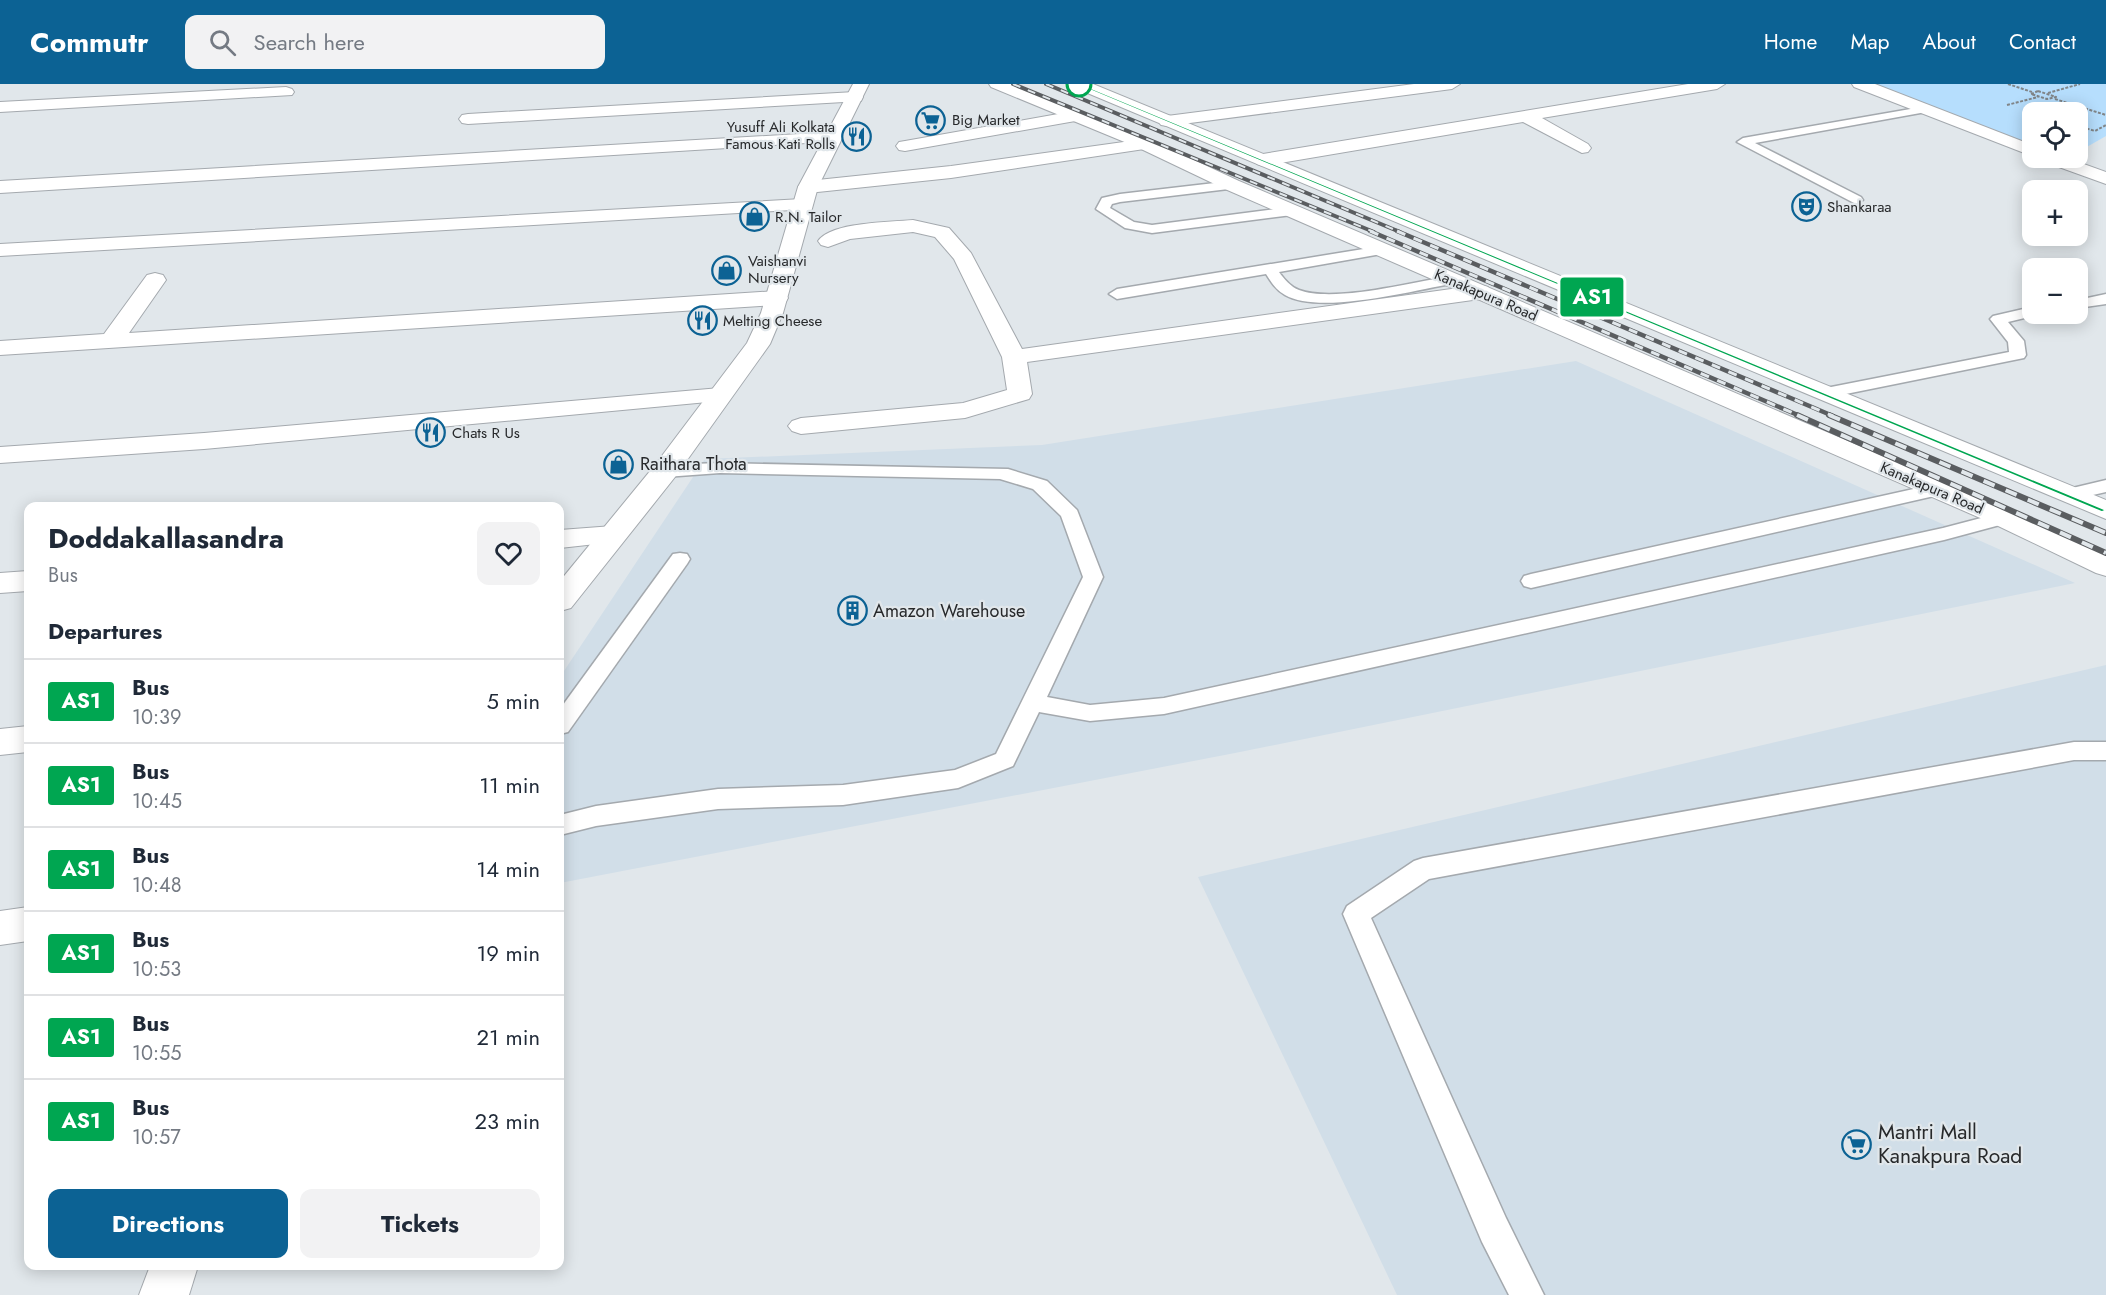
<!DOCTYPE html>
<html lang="en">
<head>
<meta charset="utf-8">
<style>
	body { margin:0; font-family:Jost,sans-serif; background:#f2f2f3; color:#1f2937; height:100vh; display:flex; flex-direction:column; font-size:22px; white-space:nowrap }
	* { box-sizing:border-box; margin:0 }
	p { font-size:20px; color:#747a83 }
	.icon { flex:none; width:33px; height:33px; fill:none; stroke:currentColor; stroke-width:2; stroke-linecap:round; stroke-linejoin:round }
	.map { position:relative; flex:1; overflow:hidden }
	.panel { position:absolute; left:24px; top:418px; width:540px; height:768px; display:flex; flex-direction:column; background:#fff; border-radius:12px; box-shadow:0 3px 15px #0003 }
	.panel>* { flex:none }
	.badge { padding:0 12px; border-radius:4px; font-size:21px; line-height:39px }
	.buttons { position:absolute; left:2022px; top:18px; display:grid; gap:12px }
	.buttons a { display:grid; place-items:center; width:66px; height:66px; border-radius:12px; background:#fff; box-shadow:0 3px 15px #0003; font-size:30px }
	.map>.badge { position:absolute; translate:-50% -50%; box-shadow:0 0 0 3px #fff }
	h2 { padding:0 24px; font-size:22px; line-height:54px }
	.round { display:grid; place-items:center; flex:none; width:63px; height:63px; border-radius:12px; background:#f2f2f3 }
	.summary { display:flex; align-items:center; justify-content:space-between; height:102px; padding:0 24px }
	h1 { font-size:28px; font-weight:700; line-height:45px }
	.primary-button { display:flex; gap:12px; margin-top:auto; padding:12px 24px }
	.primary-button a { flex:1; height:69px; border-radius:12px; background:#0c6294; color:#fff; font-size:24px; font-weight:700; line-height:69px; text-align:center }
	.primary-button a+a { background:#f2f2f3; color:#1f2937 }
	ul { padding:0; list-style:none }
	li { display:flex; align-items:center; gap:18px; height:84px; padding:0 24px; border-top:2px solid #e0e1e3 }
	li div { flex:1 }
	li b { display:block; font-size:22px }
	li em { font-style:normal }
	li .badge { min-width:66px; font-weight:700; text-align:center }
	header { display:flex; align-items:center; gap:36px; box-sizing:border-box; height:84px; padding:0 30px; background:#0c6294; color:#fff }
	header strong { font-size:28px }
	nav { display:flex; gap:33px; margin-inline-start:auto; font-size:21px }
	.search { width:420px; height:54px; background:#f2f2f3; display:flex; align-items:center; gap:15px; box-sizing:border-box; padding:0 21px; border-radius:12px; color:#747a83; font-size:22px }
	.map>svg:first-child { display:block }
	.built { fill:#d1dee8 }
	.green { fill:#b6defd }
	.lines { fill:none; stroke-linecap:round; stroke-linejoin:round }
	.lane-casing { stroke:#a4a9ae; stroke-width:3 }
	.street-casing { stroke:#a4a9ae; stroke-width:2 }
	.secondary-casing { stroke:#a4a9ae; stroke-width:2 }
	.highway-casing { stroke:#a4a9ae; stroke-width:2 }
	.path { stroke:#818588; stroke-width:2; stroke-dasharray:3 1.5; stroke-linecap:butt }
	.lane { fill:#fff; fill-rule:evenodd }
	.street { fill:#fff; fill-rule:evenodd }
	.secondary { fill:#fff; fill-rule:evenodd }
	.highway { fill:#fff; fill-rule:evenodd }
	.rail-far2-casing { stroke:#5a5d60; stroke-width:4 }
	.rail-far1-casing { stroke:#5a5d60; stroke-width:4.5 }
	.rail-casing { stroke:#5a5d60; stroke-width:6 }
	.rail-far2 { stroke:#e1e7eb; stroke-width:2; stroke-dasharray:8; stroke-linecap:butt }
	.rail-far1 { stroke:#e1e7eb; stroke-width:3; stroke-dasharray:9; stroke-linecap:butt }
	.rail { stroke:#e1e7eb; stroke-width:4; stroke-dasharray:12; stroke-linecap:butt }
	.line { fill:#00a651; stroke:#fff; stroke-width:1.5 }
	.stop-dot { fill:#fff; stroke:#00a651; stroke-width:3 }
	.labels { text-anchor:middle; stroke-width:4.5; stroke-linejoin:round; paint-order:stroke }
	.far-poi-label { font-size:15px; fill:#27292b; stroke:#e1e7eb; text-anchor:start }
	.far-street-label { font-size:15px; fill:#27292b; stroke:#e1e7eb }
	.poi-label { font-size:18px; fill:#27292b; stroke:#e1e7eb; text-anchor:start }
	.near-poi-label { font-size:21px; fill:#27292b; stroke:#e1e7eb; text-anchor:start }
</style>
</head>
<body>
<header>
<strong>Commutr</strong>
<div class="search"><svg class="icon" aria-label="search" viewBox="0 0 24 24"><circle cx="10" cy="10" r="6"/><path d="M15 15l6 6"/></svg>Search here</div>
<nav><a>Home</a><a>Map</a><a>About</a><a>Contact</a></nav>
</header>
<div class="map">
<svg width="2106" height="1211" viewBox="0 0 2106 1211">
	<rect width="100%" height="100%" fill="#e1e7eb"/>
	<g class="built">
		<path d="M1576,277L2075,499L1235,669L560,799V593L705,375L1042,361Z"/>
		<path d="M2106,581V1211H1397L1198,793Z"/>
	</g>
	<path class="green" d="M1870,0H2106V52L2078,68V28H2032V62Z"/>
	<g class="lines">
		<defs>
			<g id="lane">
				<path d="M1922,23L1926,24V28L1755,59L1861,113L1863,116L1856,120L1737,58L1743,54Z"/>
				<path d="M1232,97L1238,101L1237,104L1120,118L1112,120L1110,124L1134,138L1152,141L1292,123L1299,127L1292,131L1152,149L1125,144L1096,125L1102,114L1120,110Z"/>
				<path d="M1382,162L1387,163L1389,166L1387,169L1279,188C1284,195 1291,203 1299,206C1334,219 1413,198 1451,192L1458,196L1451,200C1411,207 1319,231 1285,211C1276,206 1271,198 1266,190L1117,215L1109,210L1117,205Z"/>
				<path d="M2106,210V220L2078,224V216Z"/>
				<path d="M2032,223V230H2039L2037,231L2008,238L2024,257L2026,271L2024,274L1826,314L1820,313L1818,309L1820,305L1826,304L2009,268L2008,258L1990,235L1993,232Z"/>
				<path d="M720,379L1008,385L1047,397L1077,426L1103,493L1047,613L1090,621L1164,614L1943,444L2004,428L2011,430L2014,434L2011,438L1944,456L1164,630L1090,637L1039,628L1013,682L958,704L843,721L718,725L596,742L560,751V731L596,722L718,705L843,701L955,686L996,670L1083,493L1061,432L1033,405L1000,395L720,389L665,393L659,391L656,387L659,383L665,381Z"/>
				<path d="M2106,396V408L2071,416L2064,414L2062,410L2064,406Z"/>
				<path d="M1936,400L1943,402L1945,406L1943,410L1531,504L1524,502L1521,497L1524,492L1531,490Z"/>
				<path d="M680,469L687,470L690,475L687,480L568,648L560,650V625L673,470Z"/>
				<path d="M2074,658H2106V676H2074L1429,795L1371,834L1506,1134L1544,1211H1509L1482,1158L1343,830L1347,822L1414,777L1423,774Z"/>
			</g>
			<g id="street">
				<path d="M1414,0H1460L1452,5L1167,42L1161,41L1158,37L1161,33L1167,32Z"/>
				<path d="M1688,0H1725L1717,5L1542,34L1588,60L1591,64L1588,68L1582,69L1523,38L1263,82L1257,80L1254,76L1257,72L1263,70Z"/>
				<path d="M286,3L292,5L294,8L292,11L0,28V18Z"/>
				<path d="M855,8L861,9L863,13L861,17L468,40L462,39L459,35L462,31L468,30Z"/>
				<path d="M1075,27L1081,28L1084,32L1081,36L905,67L899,66L896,62L899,58L905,57Z"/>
				<path d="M833,48L839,49L842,53L839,57L0,109V97Z"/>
				<path d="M1145,55L1151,56L1154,60L1151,64L951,94L808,109L801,107L798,103L801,99L808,97L951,82Z"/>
				<path d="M802,115L809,117L812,121L809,125L0,172V160Z"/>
				<path d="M913,136L949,144L971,169L1022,265L1480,201L1488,203L1491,208L1488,213L1480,215L1027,278L1032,310L1029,315L965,334L801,350L792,347L788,342L792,337L801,334L963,319L1007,306L1002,273L954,175L935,153L913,148L850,155L828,163L821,161L818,157C831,138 891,138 913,136Z"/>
				<path d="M155,189L163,191L166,196L129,249L777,207L785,209L788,214L785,219L777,221L0,271V257L104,250L147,191Z"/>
				<path d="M720,304L729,306L732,311L729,316L204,365L0,379V363L204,349Z"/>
				<path d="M613,442L623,445L627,451L623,457L560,464V446Z"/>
				<path d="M28,487V507L0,509V489Z"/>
				<path d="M28,642V668L0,671V645Z"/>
				<path d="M28,823V857L0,861V827Z"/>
			</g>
			<g id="secondary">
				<path d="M853,0H869L818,103L783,229L770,260L675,393L571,524L560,527V497L655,381L747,259L761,229L798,103Z"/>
				<path d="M1852,0H1875L2032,61V72L1854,3Z"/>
				<path d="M2042,74H2067L2106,88V100L2045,78Z"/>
				<path d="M150,1182H198L189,1211H139Z"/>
			</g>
			<g id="highway">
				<path d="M989,0H1011L1151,56L1239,97L2014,428L2106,470V492L2096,489L1994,440L1225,105L1139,64L991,3Z"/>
				<path d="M1071,0H1093L2106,416V435L1073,3Z"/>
			</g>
		</defs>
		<use href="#lane" class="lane-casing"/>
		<use href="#street" class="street-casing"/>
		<use href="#secondary" class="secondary-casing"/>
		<use href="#highway" class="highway-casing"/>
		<g class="path">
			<path d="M2008,0L2032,8"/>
			<path d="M2038,7L2056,13L2047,15L2031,10Z"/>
			<path d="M2048,9L2080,0"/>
			<path d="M2055,15L2106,31"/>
			<path d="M2007,21L2038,13"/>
			<path d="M2078,42L2095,47L2106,41"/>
		</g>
		<use href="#lane" class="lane"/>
		<use href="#street" class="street"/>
		<use href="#secondary" class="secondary"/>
		<use href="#highway" class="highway"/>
		<defs>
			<g id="rail-far2">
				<path d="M1013,0L1374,148"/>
				<path d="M1046,0L1400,148"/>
			</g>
			<g id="rail-far1">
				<path d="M1370,147L1800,332"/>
				<path d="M1397,147L1833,332"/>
			</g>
			<g id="rail">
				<path d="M1797,331L2106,469"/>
				<path d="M1829,331L2106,449"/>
			</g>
		</defs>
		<use href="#rail-far2" class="rail-far2-casing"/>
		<use href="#rail-far1" class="rail-far1-casing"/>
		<use href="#rail" class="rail-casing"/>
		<use href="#rail-far2" class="rail-far2"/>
		<use href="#rail-far1" class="rail-far1"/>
		<use href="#rail" class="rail"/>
	</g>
	<path class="line" d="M1076,0H1081L2106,426L2102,428Z"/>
	<defs>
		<symbol id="supermarket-ring" viewBox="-11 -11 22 22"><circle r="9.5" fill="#e1e7eb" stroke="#0c6294" stroke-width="1.5"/><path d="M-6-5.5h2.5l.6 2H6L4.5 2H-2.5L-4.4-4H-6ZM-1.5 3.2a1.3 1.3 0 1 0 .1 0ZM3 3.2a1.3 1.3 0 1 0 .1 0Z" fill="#0c6294"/></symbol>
		<symbol id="restaurant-ring" viewBox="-11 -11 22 22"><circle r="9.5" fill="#e1e7eb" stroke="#0c6294" stroke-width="1.5"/><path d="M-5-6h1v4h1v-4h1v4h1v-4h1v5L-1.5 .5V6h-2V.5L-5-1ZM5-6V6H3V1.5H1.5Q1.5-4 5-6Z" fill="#0c6294"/></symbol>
		<symbol id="theatre-ring" viewBox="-11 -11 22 22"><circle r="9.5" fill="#e1e7eb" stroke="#0c6294" stroke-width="1.5"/><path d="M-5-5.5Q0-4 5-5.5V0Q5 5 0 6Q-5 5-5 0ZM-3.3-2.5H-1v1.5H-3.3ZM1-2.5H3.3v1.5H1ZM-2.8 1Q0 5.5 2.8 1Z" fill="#0c6294"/></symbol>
		<symbol id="shop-ring" viewBox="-11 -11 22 22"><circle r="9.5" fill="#e1e7eb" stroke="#0c6294" stroke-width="1.5"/><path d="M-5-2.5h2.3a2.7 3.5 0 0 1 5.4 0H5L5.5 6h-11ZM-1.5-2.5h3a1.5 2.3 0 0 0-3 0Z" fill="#0c6294"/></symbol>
		<symbol id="building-ring" viewBox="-11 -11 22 22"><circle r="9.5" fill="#e1e7eb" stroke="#0c6294" stroke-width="1.5"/><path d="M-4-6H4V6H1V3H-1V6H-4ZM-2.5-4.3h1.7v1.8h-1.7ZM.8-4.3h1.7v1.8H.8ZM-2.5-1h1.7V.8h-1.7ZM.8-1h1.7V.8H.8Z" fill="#0c6294"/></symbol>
	</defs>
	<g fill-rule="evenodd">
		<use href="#supermarket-ring" x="914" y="20" width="33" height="33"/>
		<use href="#restaurant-ring" x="840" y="36" width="33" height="33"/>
		<use href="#theatre-ring" x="1790" y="106" width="33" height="33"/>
		<use href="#shop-ring" x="738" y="116" width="33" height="33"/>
		<use href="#shop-ring" x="710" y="170" width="33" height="33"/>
		<use href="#restaurant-ring" x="686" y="220" width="33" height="33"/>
		<use href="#restaurant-ring" x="414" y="332" width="33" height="33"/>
		<use href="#shop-ring" x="602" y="364" width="33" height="33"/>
		<use href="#building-ring" x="836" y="510" width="33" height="33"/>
		<use href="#supermarket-ring" x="1840" y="1044" width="33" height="33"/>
	</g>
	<circle class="stop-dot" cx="1079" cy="0" r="12"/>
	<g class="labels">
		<g class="far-poi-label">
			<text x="952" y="41">Big Market</text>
			<text x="835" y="48" text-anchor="end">Yusuff Ali Kolkata<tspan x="835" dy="17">Famous Kati Rolls</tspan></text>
			<text x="1827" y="128">Shankaraa</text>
			<text x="775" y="138">R.N. Tailor</text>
			<text x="748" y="182">Vaishanvi<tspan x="748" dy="17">Nursery</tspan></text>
			<text x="723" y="242">Melting Cheese</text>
			<text x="452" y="354">Chats R Us</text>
		</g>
		<g class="far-street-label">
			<text transform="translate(1486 211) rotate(23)" y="5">Kanakapura Road</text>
			<text transform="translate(1932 404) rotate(23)" y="5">Kanakapura Road</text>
		</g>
		<g class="poi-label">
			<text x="640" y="386">Raithara Thota</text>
			<text x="873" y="533">Amazon Warehouse</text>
		</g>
		<g class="near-poi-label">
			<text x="1878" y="1055">Mantri Mall<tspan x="1878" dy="24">Kanakpura Road</tspan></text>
		</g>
	</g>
</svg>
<div class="buttons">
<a><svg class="icon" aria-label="locate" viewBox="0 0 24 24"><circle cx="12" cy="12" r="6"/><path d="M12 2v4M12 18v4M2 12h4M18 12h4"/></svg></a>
<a>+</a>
<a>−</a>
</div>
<b class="badge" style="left:1592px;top:213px;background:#00a651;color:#fff">AS1</b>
<section class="panel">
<div class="summary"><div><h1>Doddakallasandra</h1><p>Bus</p></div><a class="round"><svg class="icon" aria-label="heart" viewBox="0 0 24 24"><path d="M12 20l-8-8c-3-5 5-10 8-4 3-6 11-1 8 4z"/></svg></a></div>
<h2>Departures</h2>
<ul>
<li><span class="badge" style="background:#00a651;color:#fff">AS1</span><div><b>Bus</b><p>10:39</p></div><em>5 min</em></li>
<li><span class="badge" style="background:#00a651;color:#fff">AS1</span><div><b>Bus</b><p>10:45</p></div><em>11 min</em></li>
<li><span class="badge" style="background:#00a651;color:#fff">AS1</span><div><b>Bus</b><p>10:48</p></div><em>14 min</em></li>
<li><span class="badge" style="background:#00a651;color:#fff">AS1</span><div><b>Bus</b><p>10:53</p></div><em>19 min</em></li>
<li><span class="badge" style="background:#00a651;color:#fff">AS1</span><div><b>Bus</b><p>10:55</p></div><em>21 min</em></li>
<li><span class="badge" style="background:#00a651;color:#fff">AS1</span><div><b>Bus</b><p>10:57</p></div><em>23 min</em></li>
</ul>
<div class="primary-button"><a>Directions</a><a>Tickets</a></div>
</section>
</div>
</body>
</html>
